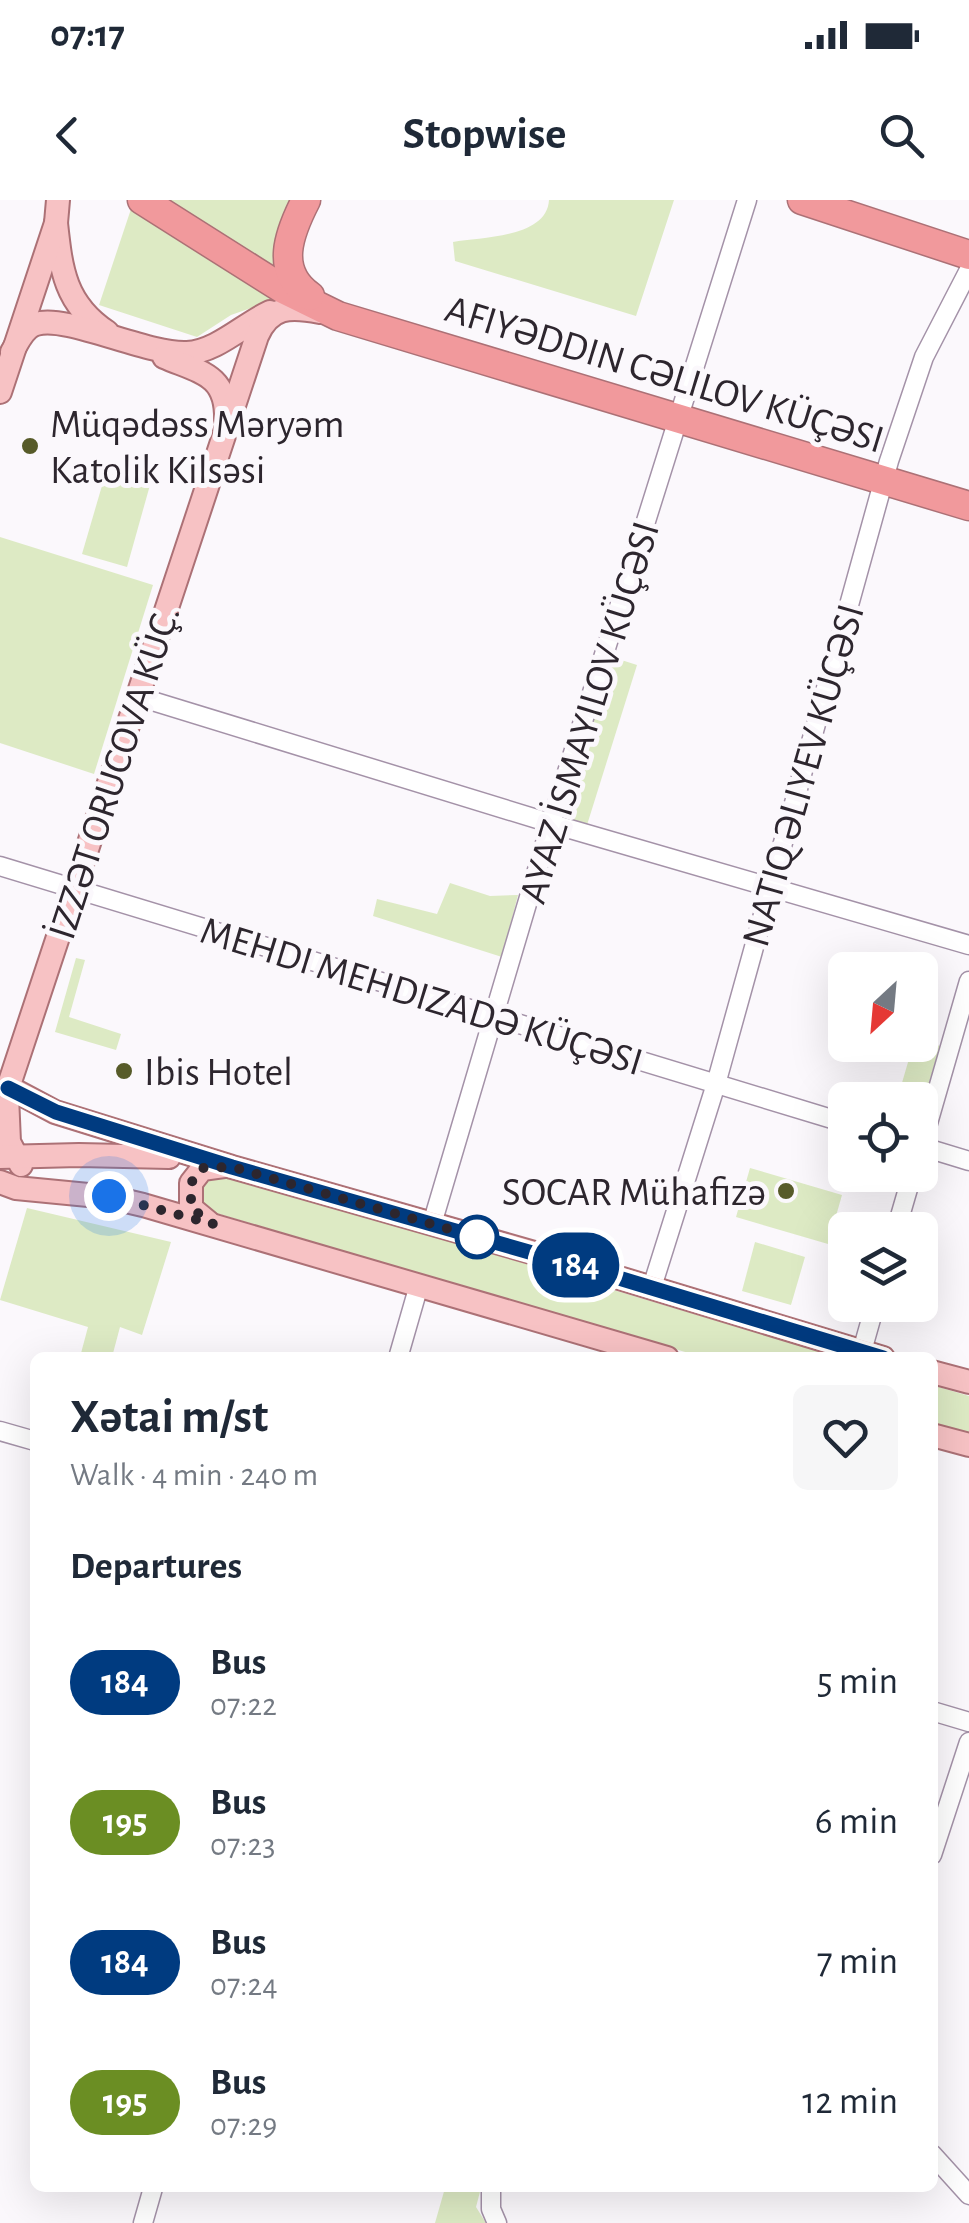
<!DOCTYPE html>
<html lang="en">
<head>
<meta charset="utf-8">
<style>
	body { margin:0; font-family:"Alegreya Sans",sans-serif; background:#f6f6f7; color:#1f2937; height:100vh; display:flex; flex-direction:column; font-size:38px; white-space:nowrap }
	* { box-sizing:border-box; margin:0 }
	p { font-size:32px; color:#747a83 }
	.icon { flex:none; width:55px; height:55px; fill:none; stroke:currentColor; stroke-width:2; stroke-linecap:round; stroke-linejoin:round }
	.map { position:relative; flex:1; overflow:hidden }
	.side { position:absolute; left:30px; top:1152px; width:908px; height:840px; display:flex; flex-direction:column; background:#fff; border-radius:15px; box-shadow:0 10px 40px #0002 }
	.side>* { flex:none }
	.badge { padding:0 20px; border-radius:32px; font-size:35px; line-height:65px }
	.needle { width:65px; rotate:206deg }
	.tools { position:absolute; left:828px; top:752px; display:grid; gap:20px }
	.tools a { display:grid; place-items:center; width:110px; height:110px; border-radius:15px; background:#fff; box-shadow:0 10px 40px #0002; font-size:50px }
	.you { position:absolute; width:50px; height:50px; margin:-25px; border:8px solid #fff; border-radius:50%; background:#1a73e8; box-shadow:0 0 0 15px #1a73e833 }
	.map>.badge { position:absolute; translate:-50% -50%; box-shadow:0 0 0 5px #fff }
	h2 { padding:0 40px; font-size:38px; line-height:90px }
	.round { display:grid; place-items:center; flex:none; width:105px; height:105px; border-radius:15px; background:#f6f6f7 }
	.head { display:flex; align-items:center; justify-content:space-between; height:170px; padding:0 40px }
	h1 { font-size:48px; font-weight:700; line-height:75px }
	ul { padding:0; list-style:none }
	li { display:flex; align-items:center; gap:30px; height:140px; padding:0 40px }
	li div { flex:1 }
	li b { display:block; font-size:38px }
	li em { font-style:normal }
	li .badge { min-width:110px; font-weight:700; text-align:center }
	.status { display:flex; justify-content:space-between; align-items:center; height:70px; padding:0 50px; background:#fff; direction:ltr }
	.status svg { height:28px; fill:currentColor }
	header { display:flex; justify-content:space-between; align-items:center; height:130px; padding:0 40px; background:#fff; font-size:45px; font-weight:700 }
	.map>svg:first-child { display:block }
	.green { fill:#ddeac4 }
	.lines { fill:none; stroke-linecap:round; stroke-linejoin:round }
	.minor-casing { stroke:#a492a8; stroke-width:21 }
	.major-casing { stroke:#ac7176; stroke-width:26 }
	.highway-casing { stroke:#ac7176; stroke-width:31 }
	.minor { stroke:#fff; stroke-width:18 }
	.major { stroke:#f7c2c4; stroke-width:22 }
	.highway { stroke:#f1999c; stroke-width:28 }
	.line-casing { stroke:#fff; stroke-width:22 }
	.line { stroke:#003b80; stroke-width:15 }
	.walk { stroke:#2d262e; stroke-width:10; stroke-dasharray:0 18 }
	.poi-dot { fill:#575b29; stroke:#fbf8fc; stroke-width:4 }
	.stop-dot { fill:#fff; stroke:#003b80; stroke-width:5 }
	.labels { text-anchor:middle; stroke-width:10; stroke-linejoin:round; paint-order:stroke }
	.street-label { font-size:40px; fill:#2d262e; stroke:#fbf8fc }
	.poi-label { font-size:40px; fill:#2d262e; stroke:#fbf8fc; text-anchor:start }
</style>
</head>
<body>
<div class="status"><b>07:17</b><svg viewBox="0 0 49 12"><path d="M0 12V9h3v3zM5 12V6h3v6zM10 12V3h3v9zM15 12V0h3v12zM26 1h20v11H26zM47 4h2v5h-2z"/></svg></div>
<header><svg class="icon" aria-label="back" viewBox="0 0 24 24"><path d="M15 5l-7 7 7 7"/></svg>Stopwise<svg class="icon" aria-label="search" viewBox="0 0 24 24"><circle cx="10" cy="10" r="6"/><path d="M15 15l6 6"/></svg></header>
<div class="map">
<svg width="969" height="2023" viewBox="0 0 969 2023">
	<rect width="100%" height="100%" fill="#fbf8fc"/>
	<g class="green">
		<path d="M167,0H297L276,67Z"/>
		<path d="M549,0H674L636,116L455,61L453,42C481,37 547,38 549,0Z"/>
		<path d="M131,9L221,63L274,100L231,115L197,137L99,105Z"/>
		<path d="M106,272L150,285L127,367L82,354Z"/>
		<path d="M0,337L153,385L94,574L0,543Z"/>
		<path d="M612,457L637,465L587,625L562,617Z"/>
		<path d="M450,683L490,696L518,695L502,757L373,716L377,699L437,714Z"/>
		<path d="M76,758L85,760L69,817L121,834L116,850L55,832Z"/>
		<path d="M920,840L940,846L920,913V900H897L913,845H920Z"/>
		<path d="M750,968L842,995L828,1044L736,1017Z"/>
		<path d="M220,973L839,1157H702L209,1011L203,1007C197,987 204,982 220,973Z"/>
		<path d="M27,1008L171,1042L142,1135L120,1127L112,1157H80L88,1127L0,1100Z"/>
		<path d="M755,1042L805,1057L791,1105L742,1091Z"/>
		<path d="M932,1185L969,1196V1237L933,1226Z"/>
		<path d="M445,1988H481L476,2007L486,2023H435Z"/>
	</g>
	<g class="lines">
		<defs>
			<g id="minor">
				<path d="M136,496L563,627L969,745"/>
				<path d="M0,666L845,923"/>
				<path d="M920,946L969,961"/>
				<path d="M920,951L969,781"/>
				<path d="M432,1024L551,623L747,0"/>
				<path d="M896,1030L912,975"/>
				<path d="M652,1087L716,884L889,261L924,157L969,70"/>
				<path d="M862,1151L875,1105"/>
				<path d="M398,1158L419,1085"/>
				<path d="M0,1231L35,1241"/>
				<path d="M932,1511L969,1522"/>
				<path d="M932,1655L969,1542"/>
				<path d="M932,1954L969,1995"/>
				<path d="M491,1988V2009L497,2023"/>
				<path d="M143,2023L153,1988"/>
			</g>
			<g id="major">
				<path d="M56,23C61,70 65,104 107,132"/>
				<path d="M12,152C18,142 24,127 36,124C66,114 147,155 187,153C216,152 244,124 270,112"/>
				<path d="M164,157C199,172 227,174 226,219"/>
				<path d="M0,192L56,23L58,0"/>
				<path d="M8,887L55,912L232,967L573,1064L883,1158"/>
				<path d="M7,896L9,942L21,965"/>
				<path d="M0,912L257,136C270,106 290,106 320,112"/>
				<path d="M0,957L79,955L169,957"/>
				<path d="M0,982L16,988L109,997L143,1005L667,1158"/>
				<path d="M208,1022L191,1008V983L202,969L224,966"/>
				<path d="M932,1172L969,1182"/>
				<path d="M932,1235L969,1245"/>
			</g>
			<g id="highway">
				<path d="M142,0L283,89L338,116L969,306"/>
				<path d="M306,0C289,33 274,71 310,96"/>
				<path d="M802,0L969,55"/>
			</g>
		</defs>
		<use href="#minor" class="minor-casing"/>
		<use href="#major" class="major-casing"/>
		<use href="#highway" class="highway-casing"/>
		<use href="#minor" class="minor"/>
		<use href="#major" class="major"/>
		<use href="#highway" class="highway"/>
	</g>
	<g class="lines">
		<defs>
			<path id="line" d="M8,888L56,912L232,967L599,1072L883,1158"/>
		</defs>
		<use href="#line" class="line-casing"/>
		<use href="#line" class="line"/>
		<path class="walk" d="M109,996L213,1024L191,1008V983L202,968L232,967L477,1037"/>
	</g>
	<g class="poi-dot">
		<circle cx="30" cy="246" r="10"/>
		<circle cx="124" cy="871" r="10"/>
		<circle cx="786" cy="991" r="10"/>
	</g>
	<circle class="stop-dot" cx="477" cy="1037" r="20"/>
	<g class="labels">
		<g class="street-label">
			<text transform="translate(665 173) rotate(17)" y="14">AFIYƏDDIN CƏLILOV KÜÇƏSI</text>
			<text transform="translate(588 512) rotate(-73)" y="14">AYAZ İSMAYILOV KÜÇƏSI</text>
			<text transform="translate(113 572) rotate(-72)" y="14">İZZƏT ORUCOVA KÜÇ.</text>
			<text transform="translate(802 575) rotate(-74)" y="14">NATIQ ƏLIYEV KÜÇƏSI</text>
			<text transform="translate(422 795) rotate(17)" y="14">MEHDI MEHDIZADƏ KÜÇƏSI</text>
		</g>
		<g class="poi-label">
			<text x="50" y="237">Müqədəss Məryəm<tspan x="50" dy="46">Katolik Kilsəsi</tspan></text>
			<text x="144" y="885">Ibis Hotel</text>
			<text x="766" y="1005" text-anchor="end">SOCAR Mühafizə</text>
		</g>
	</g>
</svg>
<div class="tools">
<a><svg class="needle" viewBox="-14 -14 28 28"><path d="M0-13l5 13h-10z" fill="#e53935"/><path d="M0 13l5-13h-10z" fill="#747a83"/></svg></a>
<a><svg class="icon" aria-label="locate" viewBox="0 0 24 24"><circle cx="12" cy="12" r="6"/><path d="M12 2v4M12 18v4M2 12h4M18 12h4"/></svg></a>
<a><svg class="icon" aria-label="layers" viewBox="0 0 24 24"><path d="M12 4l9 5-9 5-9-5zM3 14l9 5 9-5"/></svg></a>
</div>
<div class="you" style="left:109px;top:996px"></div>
<b class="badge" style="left:576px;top:1065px;background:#003b80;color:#fff">184</b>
<section class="side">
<div class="head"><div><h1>Xətai m/st</h1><p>Walk · 4 min · 240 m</p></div><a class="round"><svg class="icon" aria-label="heart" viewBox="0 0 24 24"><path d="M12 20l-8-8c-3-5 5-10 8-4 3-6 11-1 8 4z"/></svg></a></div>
<h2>Departures</h2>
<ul>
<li><span class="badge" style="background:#003b80;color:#fff">184</span><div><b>Bus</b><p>07:22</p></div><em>5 min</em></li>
<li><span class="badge" style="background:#6b8e23;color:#fff">195</span><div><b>Bus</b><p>07:23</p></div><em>6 min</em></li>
<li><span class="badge" style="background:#003b80;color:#fff">184</span><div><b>Bus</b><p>07:24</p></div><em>7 min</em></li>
<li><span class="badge" style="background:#6b8e23;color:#fff">195</span><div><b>Bus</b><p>07:29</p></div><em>12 min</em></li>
</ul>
</section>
</div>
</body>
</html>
